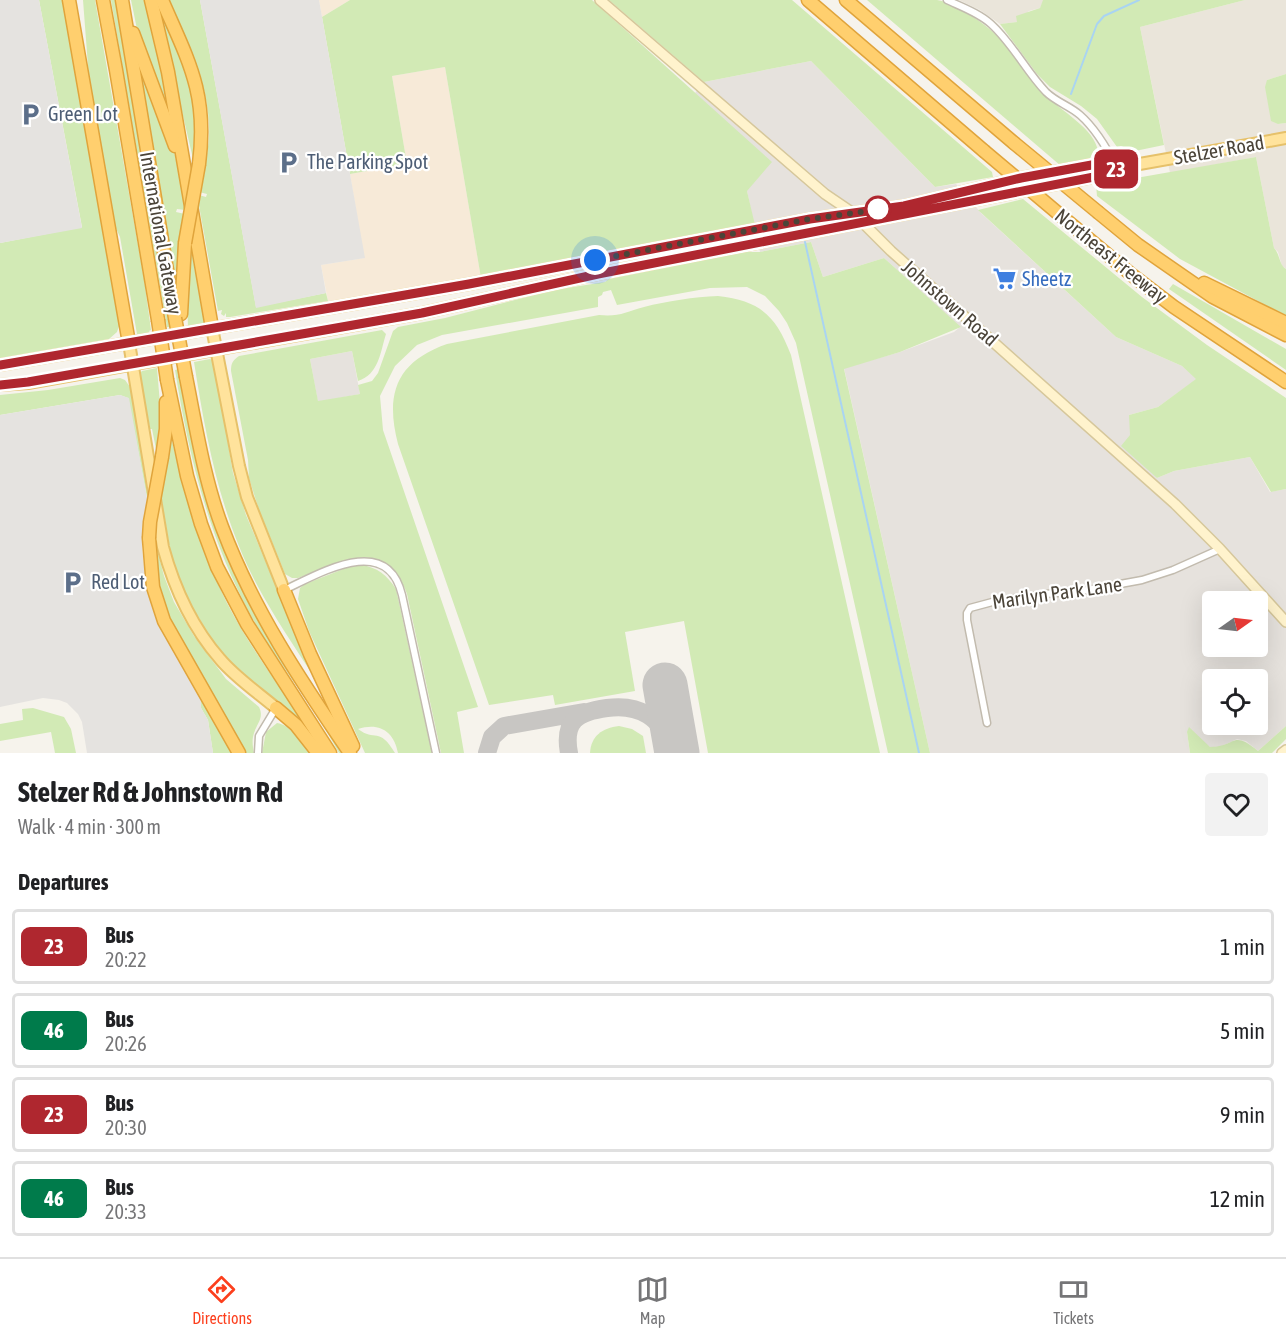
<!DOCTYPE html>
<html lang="en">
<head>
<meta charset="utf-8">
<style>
	body { margin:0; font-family:"Asap Condensed",sans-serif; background:#f2f2f2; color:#202124; height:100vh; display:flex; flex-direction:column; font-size:22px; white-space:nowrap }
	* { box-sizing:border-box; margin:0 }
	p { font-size:20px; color:#757577 }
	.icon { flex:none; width:33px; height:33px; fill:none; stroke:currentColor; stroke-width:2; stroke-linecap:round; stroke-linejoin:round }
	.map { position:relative; height:753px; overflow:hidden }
	.side { display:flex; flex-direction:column; background:#fff; flex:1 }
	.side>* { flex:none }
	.badge { padding:0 12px; border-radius:9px; font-size:21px; line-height:39px }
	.needle { width:39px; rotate:76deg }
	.tools { position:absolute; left:1202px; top:591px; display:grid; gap:12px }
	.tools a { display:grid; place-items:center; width:66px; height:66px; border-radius:6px; background:#fff; box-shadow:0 6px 24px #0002; font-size:30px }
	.you { position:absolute; width:30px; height:30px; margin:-15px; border:4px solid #fff; border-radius:50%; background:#1a73e8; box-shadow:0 0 0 9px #1a73e833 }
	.map>.badge { position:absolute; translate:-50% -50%; box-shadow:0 0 0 3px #fff }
	h2 { padding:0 18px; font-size:22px; line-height:54px }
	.round { display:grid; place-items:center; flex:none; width:63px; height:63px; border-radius:6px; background:#f2f2f2 }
	.headline { display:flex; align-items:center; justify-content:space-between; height:102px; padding:0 18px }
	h1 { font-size:28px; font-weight:700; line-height:45px }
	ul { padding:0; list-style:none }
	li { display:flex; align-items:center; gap:18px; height:75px; margin:0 12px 9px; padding:0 6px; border:3px solid #e0e0e0; border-radius:6px }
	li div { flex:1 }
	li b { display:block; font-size:22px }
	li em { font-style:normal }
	li .badge { min-width:66px; font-weight:700; text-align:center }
	.tabs { display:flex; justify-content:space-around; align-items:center; height:84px; border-top:2px solid #e0e0e0; background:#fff; font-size:16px; color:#757577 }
	.tabs a { display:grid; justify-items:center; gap:3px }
	.tabs .selected { color:#fc3f1d }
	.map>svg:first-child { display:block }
	.residential { fill:#eae5da }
	.commercial { fill:#f7ead8 }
	.industrial { fill:#e6e2dd; fill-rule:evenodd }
	.green { fill:#d2eab5 }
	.parking { fill:#e5e3e0 }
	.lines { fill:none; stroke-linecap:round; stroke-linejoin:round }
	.stream { stroke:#a9d4f2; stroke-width:2 }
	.taxiway { stroke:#c8c6c3; stroke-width:18 }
	.runway { stroke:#c8c6c3; stroke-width:45 }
	.street-casing { stroke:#c2bbae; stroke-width:9 }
	.secondary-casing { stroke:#d6c79b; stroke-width:12 }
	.primary-casing { stroke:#e6c16a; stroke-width:14 }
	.highway-casing { stroke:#e0a43c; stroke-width:15 }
	.street { stroke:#fff; stroke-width:6 }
	.secondary { stroke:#fff3cd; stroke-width:9 }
	.primary { stroke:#ffe39c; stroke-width:10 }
	.highway { stroke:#ffcf6e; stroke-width:12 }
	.highway-bridge-casing { stroke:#e0a43c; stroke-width:15; stroke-linecap:butt }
	.highway-bridge { stroke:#ffcf6e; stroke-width:12 }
	.line-casing { stroke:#fff; stroke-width:14 }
	.line { stroke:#af272f; stroke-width:9 }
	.walk { stroke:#4b4439; stroke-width:6; stroke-dasharray:0 10.8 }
	.stop-dot { fill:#fff; stroke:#af272f; stroke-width:3 }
	.labels { text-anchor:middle; stroke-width:4.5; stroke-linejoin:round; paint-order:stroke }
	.service-label { font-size:20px; fill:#4e5e75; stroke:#fff; text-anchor:start }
	.street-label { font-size:20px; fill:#4b4439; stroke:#fff }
	.shop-label { font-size:20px; fill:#366cbe; stroke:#fff; text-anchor:start }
</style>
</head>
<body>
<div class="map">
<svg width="1286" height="753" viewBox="0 0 1286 753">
	<rect width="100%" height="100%" fill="#f6f3ec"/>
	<g class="residential">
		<path d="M959,0H1043V2L1040,8L1029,11L1017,22L1000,24L980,10Z"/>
		<path d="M1245,0H1286V74L1267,80L1278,124L1286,123V269L1282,266L1278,252L1274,248L1256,157L1170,173L1140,27Z"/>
	</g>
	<g class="commercial">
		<path d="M319,0H350L322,17Z"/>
		<path d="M445,67L481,278L328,301L321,265L364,258L350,174L407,164L392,76Z"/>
	</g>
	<g class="industrial">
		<path d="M811,61L935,187L956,184L982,214L1116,337L1182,366L1197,379L1158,407L1129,415L1157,478L1174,471L1250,457L1270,492L1286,489V726L1258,751L1246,741L1237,739L1220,747H1210L1187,732L1190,753H930L844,368L900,352L954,332L960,327L884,258L823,277L811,242L760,252L747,191L695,93L704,82ZM1212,602H1257V646H1212ZM1212,680H1257V724H1212Z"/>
		<path d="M352,351L360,394L318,402L310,359Z"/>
	</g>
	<g class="green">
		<path d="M39,0H64L120,323L117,332L109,339L0,358V243L82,227Z"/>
		<path d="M83,0H95L144,279L151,330L149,331L152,335L141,337L137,334L120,237L114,224L89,79Z"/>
		<path d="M111,0H118L172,327H167Z"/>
		<path d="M131,0H149L174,125L138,34Z"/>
		<path d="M156,0L187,64L198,116L194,163Z"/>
		<path d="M166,0H200L256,307L326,293L328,301L230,317H226V313L224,316L221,314L222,310L218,311L198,200L199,195L206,197L207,194L199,192C203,174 208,155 209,136C211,86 188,44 166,0Z"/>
		<path d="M350,0H592L772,162L747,191L755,225L481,278L445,67L392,76L407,164L350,174L322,17Z"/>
		<path d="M609,0H792L992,172L993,177L935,187L811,61L704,82Z"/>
		<path d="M867,0C890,0 914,0 937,0C956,2 993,29 1005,44C1019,61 1029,80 1045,95C1060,110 1095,129 1098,151H1094L1090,158L1061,166Z"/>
		<path d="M1043,0H1245L1140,27L1164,145L1135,151L1121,146L1117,147L1097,119L1081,106L1050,87L1037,74L1000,24L1017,22L1016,16L1040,8Z"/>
		<path d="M137,56L173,147L186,203L185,210L177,209L176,212L185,214L178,283L175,281Z"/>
		<path d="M1286,74V123L1278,124L1271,121L1265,87L1267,80Z"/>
		<path d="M1256,157L1274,248C1280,254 1279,265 1286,269V316L1180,259L1097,196L1096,185Z"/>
		<path d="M1023,199L1142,297L1207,345L1286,398V489L1271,492L1250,457L1174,471L1157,478L1121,446L1130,435L1129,415L1158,407L1196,379L1182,366L1116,337L978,210Z"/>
		<path d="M811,242L823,277L884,258L961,327L900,352L844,369L930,753H888L796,343L787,323L779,311L765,296L747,287L710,288L617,305L611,290L603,292L602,295L598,297V307L442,335L417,345L395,366L380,396L383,430L478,707L457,712L464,753H441L407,594C386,535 339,562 298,578H292L285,574L259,510L249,478L248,460L231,371C231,363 233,360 239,356L382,330L386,334C380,353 379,374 358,381L352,351L310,359L318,401L360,394L358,385L372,381L378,373L393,331L398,327L445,318L554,290L605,282L609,279L745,252H760Z"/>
		<path d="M191,245L195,272H198L206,323L203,325L188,328L187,295Z"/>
		<path d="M1173,284L1286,349V370L1169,289Z"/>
		<path d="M718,296C761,301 776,316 791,355L880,753H708L684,621L625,632L635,691L555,705L553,695L489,705L398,444C385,394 396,362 447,344L599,315C619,317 626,312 644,307C667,301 694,297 718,296Z"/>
		<path d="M210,359L214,361L233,473L246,515L314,677C294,646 273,615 256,583C220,514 206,438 194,362Z"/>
		<path d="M157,368L161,416L157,454L152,429H150L140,373L142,371Z"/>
		<path d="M179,369C189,425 198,481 218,534C249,613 298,682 344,753H339C313,705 277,662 250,614C208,535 189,457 175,370Z"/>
		<path d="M120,378L125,380L130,387L148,494L147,498L128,398L120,395L0,415V395L48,390Z"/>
		<path d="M170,432C183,491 200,548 227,603C247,642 274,679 299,715L298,718L243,674L227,658L210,637L186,596L171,555L160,491Z"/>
		<path d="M154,537L164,576L174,602L194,636L226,679L259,707C265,719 255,725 253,737C252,742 253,748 254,753H244L179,639L167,613L159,588Z"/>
		<path d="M361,565C377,567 387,575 396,589L432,753H398C394,731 379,722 358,729C375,742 379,726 395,753H365L309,631L298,599L300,588L305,584L346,568Z"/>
		<path d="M201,696L235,753H213L208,720L201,708Z"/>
		<path d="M33,708L64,717L71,729L76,753H55L51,732L0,741V724L23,720L22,709Z"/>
		<path d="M277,723C291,725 301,742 310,753H262L266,732Z"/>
		<path d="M619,726L632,729L643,736L646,753H590C591,736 602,728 619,726Z"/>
		<path d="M1286,726V739L1272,753H1190L1187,732L1189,727L1210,747C1237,747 1231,729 1258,751Z"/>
	</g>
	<g class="parking">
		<path d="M0,0H39L82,228L0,243Z"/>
		<path d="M200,0H319L365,258L321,265L326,293L256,308Z"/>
		<path d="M120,395L129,398L147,498L142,548L147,590L165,636L201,696V708L208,720L213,753H87L82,722L78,714L67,703L59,700L43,698L0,707V415Z"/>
	</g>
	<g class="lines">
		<g class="stream">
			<path d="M1071,94L1097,24L1104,16L1139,0"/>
			<path d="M805,242L919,753"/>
		</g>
		<g class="taxiway">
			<path d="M487,753L492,737L504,726L584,712"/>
			<path d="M569,753C563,721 577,712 607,708C621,706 635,707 648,715C662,724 669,737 677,752"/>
		</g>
		<path class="runway" d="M665,685L677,753"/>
		<defs>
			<g id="street">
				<path d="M947,0C962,7 979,13 991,24C1013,44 1026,71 1046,92C1056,102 1070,106 1080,115C1096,129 1108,150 1117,168"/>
				<path d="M284,590C319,574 387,532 402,595L436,753"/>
				<path d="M987,723L967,620V613L970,608L996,601L1045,594L1082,591L1142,580L1173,570L1220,549"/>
				<path d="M258,753L259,736L276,708"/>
			</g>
			<g id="secondary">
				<path d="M600,0L825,194L853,213L891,251L1175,504L1220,549L1286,622"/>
				<path d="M1282,753L1286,750"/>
			</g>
			<g id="primary">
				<path d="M212,328L239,466L247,497L284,590"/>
				<path d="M129,343L163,547C174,587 192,627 220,659C235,677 257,692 276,708"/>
				<path d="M0,365L469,284L810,219L904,206L1021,178L1097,164L1117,168"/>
				<path d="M0,385L28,383L422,313L598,274L1099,176L1117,168L1286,138"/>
			</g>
			<g id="highway">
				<path d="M69,0L129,343"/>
				<path d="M103,0L116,70L158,320"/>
				<path d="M122,0L175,318"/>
				<path d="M151,0L168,72L212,328"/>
				<path d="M162,0C189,62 208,94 199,164"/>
				<path d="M808,0L984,151"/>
				<path d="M846,0L1014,143"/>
				<path d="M133,33L175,146"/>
				<path d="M1099,213L1138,245L1213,297L1286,335"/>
				<path d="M1066,220L1132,275L1174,307L1286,382"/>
				<path d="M1204,283L1286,323"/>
				<path d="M181,314L185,243"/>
				<path d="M186,377C196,427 204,479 222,527C253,610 301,681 350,753"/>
				<path d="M167,380L187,476L201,524L217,567L247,624L330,753"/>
				<path d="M162,457L166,429V402"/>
				<path d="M149,538L153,587L164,621L239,753"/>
				<path d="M284,590L310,654L353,746"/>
				<path d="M276,708L296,725L318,753"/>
			</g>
		</defs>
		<use href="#street" class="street-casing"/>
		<use href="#secondary" class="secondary-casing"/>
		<use href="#primary" class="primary-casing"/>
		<use href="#highway" class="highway-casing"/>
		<use href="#street" class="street"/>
		<use href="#secondary" class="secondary"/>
		<use href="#primary" class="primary"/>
		<use href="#highway" class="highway"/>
		<defs>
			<g id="highway-bridge">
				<path d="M1014,143L1099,213"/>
				<path d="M984,151L1066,220"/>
				<path d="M185,243L199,164"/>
				<path d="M175,318L186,377"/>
				<path d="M158,320L167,380"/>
				<path d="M149,538L150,522L162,457"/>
			</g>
		</defs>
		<use href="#highway-bridge" class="highway-bridge-casing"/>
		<use href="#highway-bridge" class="highway-bridge"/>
	</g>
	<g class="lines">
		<defs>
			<path id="line" d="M0,365L469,284L810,219L904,206L1021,178L1097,164L1117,168L1099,176L598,274L422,313L28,382L0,385"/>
		</defs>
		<use href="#line" class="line-casing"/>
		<use href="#line" class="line"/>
		<path class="walk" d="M595,260L810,219L882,209H878"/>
	</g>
	<defs>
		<symbol id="parking-bare" viewBox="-9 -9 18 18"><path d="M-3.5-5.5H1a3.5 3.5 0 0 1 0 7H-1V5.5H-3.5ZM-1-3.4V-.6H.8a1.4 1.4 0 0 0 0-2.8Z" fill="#5c6f8a" stroke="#fff" stroke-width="2.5" paint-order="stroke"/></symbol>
		<symbol id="supermarket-bare" viewBox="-9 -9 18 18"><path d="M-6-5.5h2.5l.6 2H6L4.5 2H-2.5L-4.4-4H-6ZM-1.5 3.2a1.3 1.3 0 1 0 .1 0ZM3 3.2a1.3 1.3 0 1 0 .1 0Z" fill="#3f7fe0" stroke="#fff" stroke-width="2.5" paint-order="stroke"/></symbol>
	</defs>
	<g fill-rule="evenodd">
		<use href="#parking-bare" x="14" y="98" width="33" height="33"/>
		<use href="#parking-bare" x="272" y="146" width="33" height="33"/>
		<use href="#supermarket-bare" x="988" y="262" width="33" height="33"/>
		<use href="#parking-bare" x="56" y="566" width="33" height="33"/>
	</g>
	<circle class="stop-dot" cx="878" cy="209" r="12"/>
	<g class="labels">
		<g class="service-label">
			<text x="48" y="121">Green Lot</text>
			<text x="307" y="169">The Parking Spot</text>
			<text x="91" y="589">Red Lot</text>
		</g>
		<g class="street-label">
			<text transform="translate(1219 150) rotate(-10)" y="7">Stelzer Road</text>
			<text transform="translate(161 233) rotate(80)" y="7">International Gateway</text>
			<text transform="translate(1111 256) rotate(39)" y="7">Northeast Freeway</text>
			<text transform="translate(950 303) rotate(41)" y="7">Johnstown Road</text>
			<text transform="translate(1057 593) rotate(-8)" y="7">Marilyn Park Lane</text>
		</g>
		<g class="shop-label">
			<text x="1022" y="286">Sheetz</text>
		</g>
	</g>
</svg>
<div class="tools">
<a><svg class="needle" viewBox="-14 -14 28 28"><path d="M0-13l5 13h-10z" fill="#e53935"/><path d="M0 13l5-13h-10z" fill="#757577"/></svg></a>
<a><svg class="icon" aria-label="locate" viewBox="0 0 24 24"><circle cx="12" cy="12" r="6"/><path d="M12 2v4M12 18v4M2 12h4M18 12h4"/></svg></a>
</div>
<div class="you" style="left:595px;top:260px"></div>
<b class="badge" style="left:1116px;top:169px;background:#af272f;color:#fff">23</b>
</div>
<section class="side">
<div class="headline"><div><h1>Stelzer Rd &amp; Johnstown Rd</h1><p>Walk · 4 min · 300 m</p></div><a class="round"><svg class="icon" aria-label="heart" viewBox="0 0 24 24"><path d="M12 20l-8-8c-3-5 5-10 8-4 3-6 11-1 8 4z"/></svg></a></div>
<h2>Departures</h2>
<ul>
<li><span class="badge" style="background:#af272f;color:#fff">23</span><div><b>Bus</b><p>20:22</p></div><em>1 min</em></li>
<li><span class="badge" style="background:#007b4b;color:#fff">46</span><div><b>Bus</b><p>20:26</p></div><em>5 min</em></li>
<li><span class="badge" style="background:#af272f;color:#fff">23</span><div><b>Bus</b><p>20:30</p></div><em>9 min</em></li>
<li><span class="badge" style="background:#007b4b;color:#fff">46</span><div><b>Bus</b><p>20:33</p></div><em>12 min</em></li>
</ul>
</section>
<nav class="tabs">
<a class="selected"><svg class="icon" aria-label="directions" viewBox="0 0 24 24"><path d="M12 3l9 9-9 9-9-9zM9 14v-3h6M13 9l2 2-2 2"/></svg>Directions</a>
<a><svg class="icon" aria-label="map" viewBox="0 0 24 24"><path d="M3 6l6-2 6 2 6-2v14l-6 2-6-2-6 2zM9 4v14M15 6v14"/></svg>Map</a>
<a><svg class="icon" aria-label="tickets" viewBox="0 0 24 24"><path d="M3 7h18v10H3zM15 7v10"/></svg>Tickets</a>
</nav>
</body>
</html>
